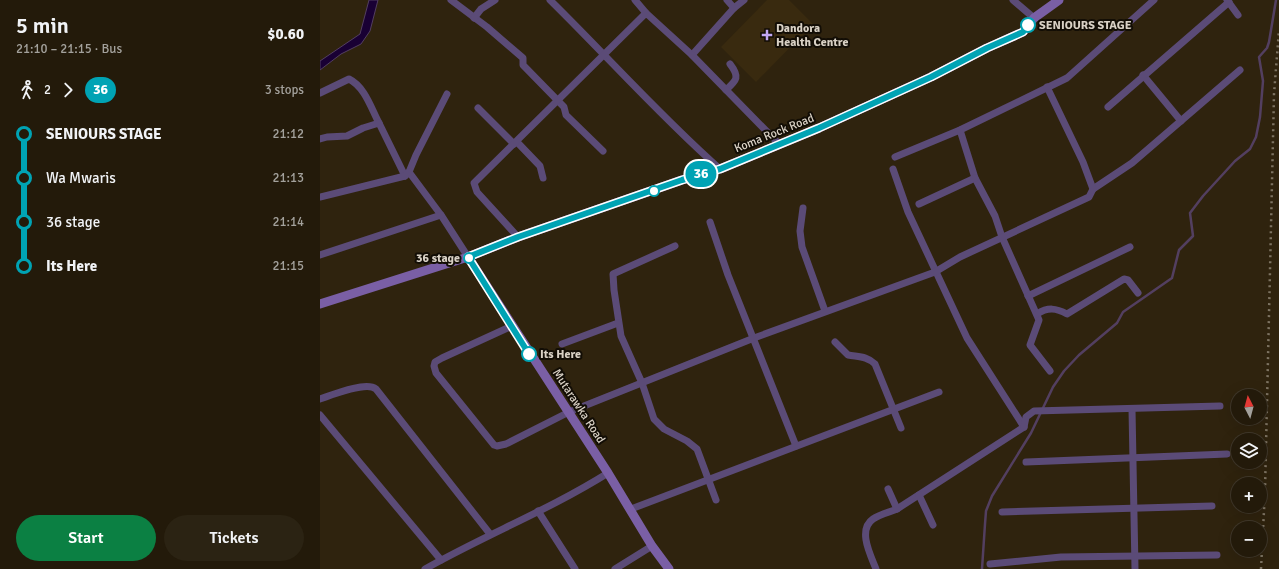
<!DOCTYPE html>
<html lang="en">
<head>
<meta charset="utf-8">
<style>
	body { margin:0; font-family:Signika,sans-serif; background:#2b2313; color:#f1f3f6; height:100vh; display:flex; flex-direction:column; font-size:15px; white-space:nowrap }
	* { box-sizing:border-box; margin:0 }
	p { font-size:13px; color:#a3a19c }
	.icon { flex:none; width:22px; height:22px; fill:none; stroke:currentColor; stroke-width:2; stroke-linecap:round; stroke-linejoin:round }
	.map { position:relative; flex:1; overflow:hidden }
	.sheet { display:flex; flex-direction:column; background:#231a0a; width:320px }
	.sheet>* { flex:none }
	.badge { padding:0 8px; border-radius:13px; font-size:14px; line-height:26px }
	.needle { width:26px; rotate:354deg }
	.buttons { position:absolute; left:911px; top:389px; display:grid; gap:8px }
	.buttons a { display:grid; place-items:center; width:36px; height:36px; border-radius:50%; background:#231a0a; box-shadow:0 4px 16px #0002,0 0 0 1px #40382b; font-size:20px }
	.map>.badge { position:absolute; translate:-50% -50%; box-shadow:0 0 0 2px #fff }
	.legs { display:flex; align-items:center; gap:6px; height:44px; padding:0 16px; font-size:13px }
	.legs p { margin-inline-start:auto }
	.overview { display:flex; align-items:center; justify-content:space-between; height:68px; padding:0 16px }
	h1 { font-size:22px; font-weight:600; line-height:30px }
	.primary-button { display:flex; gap:8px; margin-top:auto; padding:8px 16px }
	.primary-button a { flex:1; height:46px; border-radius:24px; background:#0b8043; color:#fff; font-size:16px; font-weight:600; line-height:46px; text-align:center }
	.primary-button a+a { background:#2b2313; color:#f1f3f6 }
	ul { padding:0 16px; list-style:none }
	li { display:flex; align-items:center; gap:14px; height:44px; font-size:15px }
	li i { display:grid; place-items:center; width:6px; height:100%; margin:0 5px; background:currentColor }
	li i::after { content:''; width:10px; height:10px; margin:-5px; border:3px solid; border-radius:50%; background:#231a0a }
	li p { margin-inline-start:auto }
	li:first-child i { background:linear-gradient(#0000 50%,currentColor 0) }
	li:last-child i { background:linear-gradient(currentColor 50%,#0000 0) }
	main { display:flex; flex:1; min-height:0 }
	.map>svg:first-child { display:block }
	.built { fill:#392a0f }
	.water { fill:#190034; stroke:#533f60 }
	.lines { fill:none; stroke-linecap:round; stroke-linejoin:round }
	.stream { stroke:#533f60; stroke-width:2.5 }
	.street { stroke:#5b4b77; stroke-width:7 }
	.secondary { stroke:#7a5fa5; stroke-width:9 }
	.rail { stroke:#7d7362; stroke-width:2.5; stroke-dasharray:2 4; stroke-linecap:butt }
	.line-1-casing { stroke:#fff; stroke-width:9 }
	.line-1 { stroke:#00a3b4; stroke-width:6 }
	.stop-1-dot { fill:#fff; stroke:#00a3b4; stroke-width:2 }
	.poi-dot { fill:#c2a7f2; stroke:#120d05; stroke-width:1.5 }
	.labels { text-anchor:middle; stroke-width:4; stroke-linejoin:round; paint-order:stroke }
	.stop-label { font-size:12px; font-weight:bold; fill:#d9d1c5; stroke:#120d05; text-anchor:start }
	.poi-label { font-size:12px; font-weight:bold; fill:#d9d1c5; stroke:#120d05; text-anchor:start }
	.street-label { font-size:12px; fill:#d9d1c5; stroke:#120d05 }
</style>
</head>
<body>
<main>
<section class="sheet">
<div class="overview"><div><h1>5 min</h1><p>21:10 – 21:15 · Bus</p></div><b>$0.60</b></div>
<div class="legs"><svg class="icon" aria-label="walk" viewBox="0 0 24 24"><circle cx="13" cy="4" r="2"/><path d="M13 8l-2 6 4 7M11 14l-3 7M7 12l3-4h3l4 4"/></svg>2<svg class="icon" aria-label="forward" viewBox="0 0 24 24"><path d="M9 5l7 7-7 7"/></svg><b class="badge" style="background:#00a3b4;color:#fff">36</b><p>3 stops</p></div>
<ul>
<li><i style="color:#00a3b4"></i><b>SENIOURS STAGE</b><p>21:12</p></li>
<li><i style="color:#00a3b4"></i><span>Wa Mwaris</span><p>21:13</p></li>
<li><i style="color:#00a3b4"></i><span>36 stage</span><p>21:14</p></li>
<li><i style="color:#00a3b4"></i><b>Its Here</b><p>21:15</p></li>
</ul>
<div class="primary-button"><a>Start</a><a>Tickets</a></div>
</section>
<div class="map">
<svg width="959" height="569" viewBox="0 0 959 569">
	<rect width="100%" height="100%" fill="#2f230e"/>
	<path class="built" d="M447,0H469L493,24L436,82L401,47Z"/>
	<path class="water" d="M49,0H58L50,31L41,44L21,54L0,70V61L40,34Z"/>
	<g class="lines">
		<path class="stream" d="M662,569L665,524L666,511L672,496L711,433L733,387L744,371L759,355L797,323L803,312L852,278L859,250L873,236L870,213L883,196L915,161L930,149L936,137L940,117L943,81L939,57L947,48L949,42L956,0"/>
		<g class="street">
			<path d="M131,0L167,27L203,58V65L244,107L246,115L283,151"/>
			<path d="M230,0C287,56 340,116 400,169"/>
			<path d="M315,0L326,13"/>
			<path d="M407,0L414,8"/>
			<path d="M693,0L714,18"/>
			<path d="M907,0L918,15"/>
			<path d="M154,18L161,9L175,0"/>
			<path d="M372,55L414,8L424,0"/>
			<path d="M823,75L861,121"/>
			<path d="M406,90C417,80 420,77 410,64"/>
			<path d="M0,93L29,79C45,87 51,108 59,123"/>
			<path d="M788,107L909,2"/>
			<path d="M158,108L194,144"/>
			<path d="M640,130L655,178L675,216L682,237L719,320L710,345L730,371"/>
			<path d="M0,139L7,137L27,136L43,128L59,123L85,176"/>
			<path d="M197,142L220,166L223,178"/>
			<path d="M575,157L640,130L747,78L834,0"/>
			<path d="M573,169L588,212L647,338L704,427L577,509"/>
			<path d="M89,172L96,155L127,94"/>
			<path d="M773,189L812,163L920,70"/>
			<path d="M0,197L85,176L89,172L121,215L148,257"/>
			<path d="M599,204L655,178"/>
			<path d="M483,208L480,231L482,247L505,311"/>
			<path d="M390,222L408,275L476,446"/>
			<path d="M198,237L157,192L154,183L326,13L372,55L459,144"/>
			<path d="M355,246L293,274L294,290L301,336L322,383L334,419L344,429L367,441L377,449L396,500"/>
			<path d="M0,255L121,215"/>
			<path d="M708,296L810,247"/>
			<path d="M717,314C728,307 736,308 747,314L804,279L808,280L818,293"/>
			<path d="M192,326L122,358L115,362L114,366L116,373L174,445L177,446L186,444L249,412L434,338L615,272L640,257L769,197L773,189L763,162L727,87"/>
			<path d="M515,342L528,355C538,357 547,356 555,364L581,428"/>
			<path d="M242,344L298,323"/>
			<path d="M0,399C12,395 46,381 56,389L170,534"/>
			<path d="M812,409L815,569"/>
			<path d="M0,415L121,560"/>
			<path d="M704,427L706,417L714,411L900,406"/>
			<path d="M706,462L907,454"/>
			<path d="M599,495L613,525"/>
			<path d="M311,509L619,392"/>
			<path d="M218,511L255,569"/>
			<path d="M682,512L892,506"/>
			<path d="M670,564L741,557L897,555"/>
			<path d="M105,569C165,535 229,510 288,473"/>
			<path d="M295,569L332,546"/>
			<path d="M556,569C551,556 537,530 553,519C560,514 570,512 577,509L568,489"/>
		</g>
		<g class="secondary">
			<path d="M148,257L288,473L332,546L349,569"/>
			<path d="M0,304L148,257L198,237L362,180L400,169L499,128L611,77L667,48L703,32L714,18L739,0"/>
		</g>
		<path class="rail" d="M941,569L945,491L954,94L959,30"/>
	</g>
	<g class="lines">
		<defs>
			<path id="line-1" d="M209,354L148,257L198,237L362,180L400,169L499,128L611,77L667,48L703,32L708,25"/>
		</defs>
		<use href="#line-1" class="line-1-casing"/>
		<use href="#line-1" class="line-1"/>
	</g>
	<g class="stop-1-dot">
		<circle cx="708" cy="25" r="7"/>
		<circle cx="334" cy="191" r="5"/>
		<circle cx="149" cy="258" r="5"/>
		<circle cx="209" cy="354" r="7"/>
	</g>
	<path class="poi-dot" d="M445 29h4v4h4v4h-4v4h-4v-4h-4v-4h4z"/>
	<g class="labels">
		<g class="stop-label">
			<text x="719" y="29">SENIOURS STAGE</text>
			<text x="140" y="262" text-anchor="end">36 stage</text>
			<text x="220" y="358">Its Here</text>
		</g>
		<g class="poi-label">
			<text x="456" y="32">Dandora<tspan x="456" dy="14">Health Centre</tspan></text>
		</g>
		<g class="street-label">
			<text transform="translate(454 133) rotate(-22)" y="4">Koma Rock Road</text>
			<text transform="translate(259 406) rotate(57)" y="4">Mutarawka Road</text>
		</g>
	</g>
</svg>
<div class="buttons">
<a><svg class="needle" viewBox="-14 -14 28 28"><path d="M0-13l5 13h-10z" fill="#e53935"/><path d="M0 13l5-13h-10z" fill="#a3a19c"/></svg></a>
<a><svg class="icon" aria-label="layers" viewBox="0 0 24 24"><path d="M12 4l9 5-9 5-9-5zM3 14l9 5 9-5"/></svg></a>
<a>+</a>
<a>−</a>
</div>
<b class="badge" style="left:381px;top:174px;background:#00a3b4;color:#fff">36</b>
</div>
</main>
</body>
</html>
